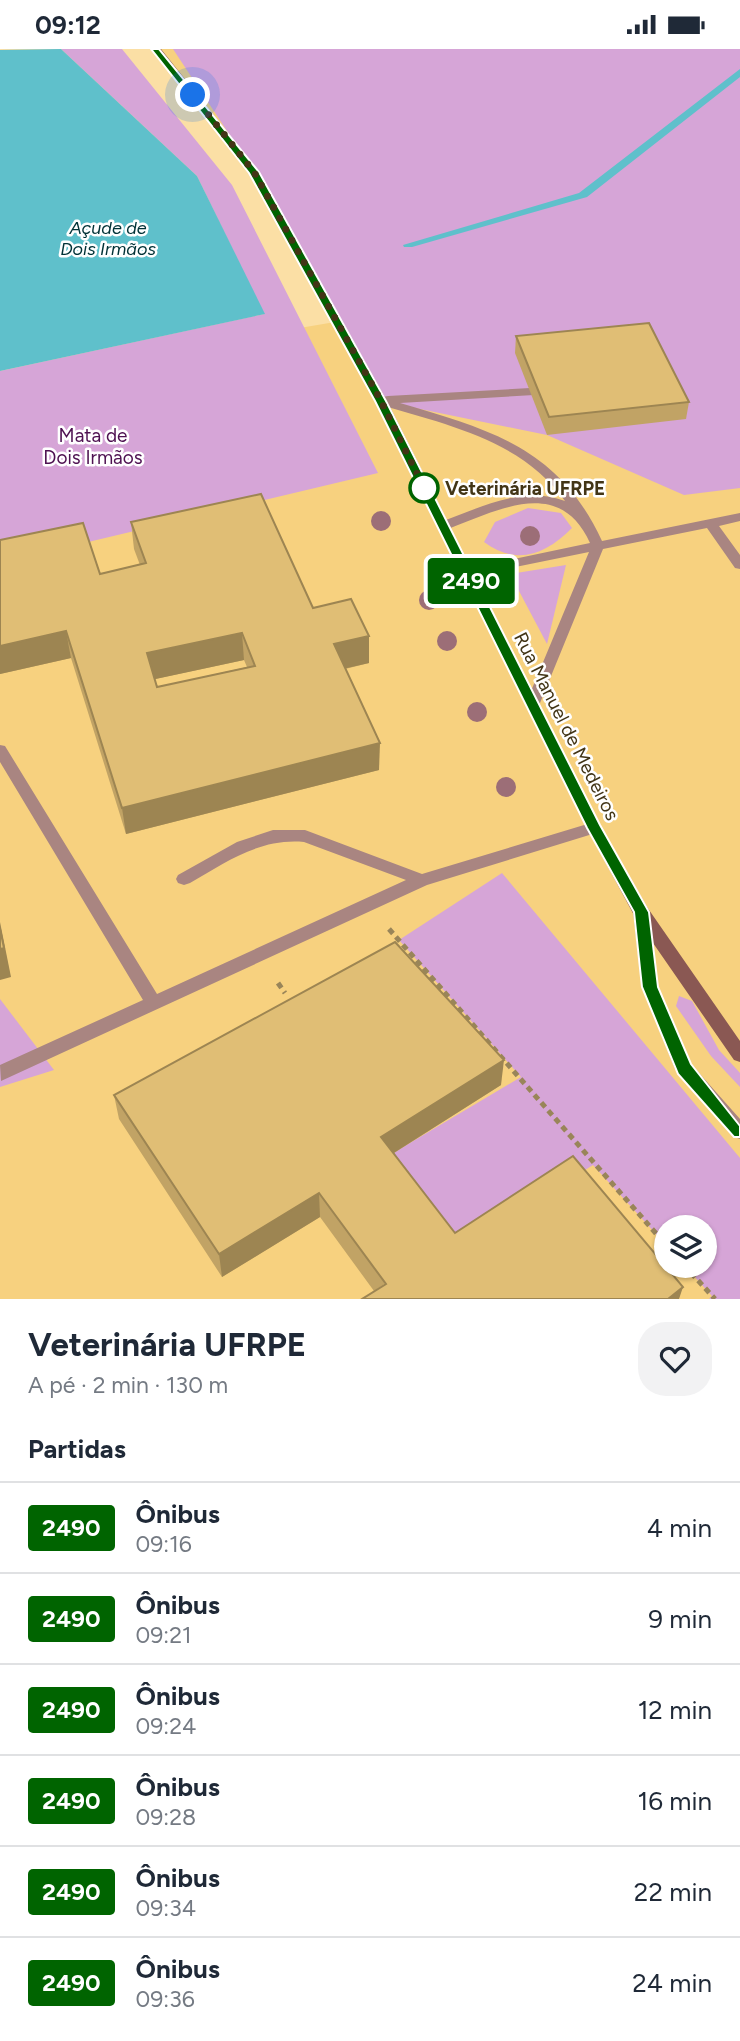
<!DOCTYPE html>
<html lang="pt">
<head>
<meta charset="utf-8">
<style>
	body { margin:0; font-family:Figtree,sans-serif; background:#f2f2f3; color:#1f2937; height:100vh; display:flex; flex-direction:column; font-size:26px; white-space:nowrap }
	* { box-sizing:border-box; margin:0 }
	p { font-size:23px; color:#747a83 }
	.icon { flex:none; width:38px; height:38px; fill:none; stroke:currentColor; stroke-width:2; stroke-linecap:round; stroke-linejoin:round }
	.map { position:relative; height:1250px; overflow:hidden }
	.drawer { display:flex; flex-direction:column; background:#fff; flex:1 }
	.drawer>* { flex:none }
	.badge { padding:0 14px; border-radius:5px; font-size:24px; line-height:46px }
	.fabs { position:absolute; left:654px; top:1166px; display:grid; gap:14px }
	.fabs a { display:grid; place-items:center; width:63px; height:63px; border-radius:50%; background:#fff; box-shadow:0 2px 5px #0004; font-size:35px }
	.you { position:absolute; width:35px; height:35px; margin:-18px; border:5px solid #fff; border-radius:50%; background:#1a73e8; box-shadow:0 0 0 10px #1a73e833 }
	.map>.badge { position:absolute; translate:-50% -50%; box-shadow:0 0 0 4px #fff }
	h2 { padding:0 28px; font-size:26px; line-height:63px }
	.round { display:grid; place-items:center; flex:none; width:74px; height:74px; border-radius:28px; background:#f2f2f3 }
	.overview { display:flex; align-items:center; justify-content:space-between; height:119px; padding:0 28px }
	h1 { font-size:33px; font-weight:700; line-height:52px }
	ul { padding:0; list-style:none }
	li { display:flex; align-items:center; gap:21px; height:91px; padding:0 28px; border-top:2px solid #e0e1e3 }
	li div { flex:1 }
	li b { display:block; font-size:26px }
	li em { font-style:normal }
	li .badge { min-width:77px; font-weight:700; text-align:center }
	.status { display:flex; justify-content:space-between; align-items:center; height:49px; padding:0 35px; background:#fff; direction:ltr }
	.status svg { height:19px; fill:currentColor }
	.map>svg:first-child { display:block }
	.built { fill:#f7d17f; fill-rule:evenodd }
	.green { fill:#d6a5d7 }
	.water { fill:#5fc0cb }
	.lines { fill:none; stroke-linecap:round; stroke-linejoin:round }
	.stream { fill:#5fc0cb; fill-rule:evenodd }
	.path { stroke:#998559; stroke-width:5; stroke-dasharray:6 4.5; stroke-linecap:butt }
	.lane { fill:#a98581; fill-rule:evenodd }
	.secondary { fill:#8a5853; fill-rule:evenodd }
	.tree { fill:#9c6e77 }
	.wall { fill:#c1a365; fill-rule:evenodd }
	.shaded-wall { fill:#9d8552 }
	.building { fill:#e0be75; stroke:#9d8552; stroke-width:2; fill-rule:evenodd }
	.line { fill:#006400; stroke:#fff; stroke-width:2 }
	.walk { stroke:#423516; stroke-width:7; stroke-dasharray:0 12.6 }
	.stop-dot { fill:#fff; stroke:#006400; stroke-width:3.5 }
	.labels { text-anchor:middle; stroke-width:5; stroke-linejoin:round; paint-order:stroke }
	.far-water-label { font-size:18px; font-style:italic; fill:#013237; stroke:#fff }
	.park-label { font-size:19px; fill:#4e1151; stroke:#fff }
	.stop-label { font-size:19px; font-weight:bold; fill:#423516; stroke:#fff; text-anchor:start }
	.street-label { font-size:19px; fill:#423516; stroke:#fff }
</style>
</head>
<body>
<div class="status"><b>09:12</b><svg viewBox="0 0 49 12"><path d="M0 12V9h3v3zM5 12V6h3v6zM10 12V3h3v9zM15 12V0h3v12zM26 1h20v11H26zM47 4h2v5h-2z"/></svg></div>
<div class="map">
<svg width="740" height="1250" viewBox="0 0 740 1250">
	<rect width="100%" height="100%" fill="#fbdfa5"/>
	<path class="built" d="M156,0H740V1250H0V330L335,273L254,123ZM667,1178H705V1216H667Z"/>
	<g class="green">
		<path d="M61,0H122L232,136L378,424L0,514V322L264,265L197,127Z"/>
		<path d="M173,0H740V439L684,446L547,386L381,352L254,123Z"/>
		<path d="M528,459L561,464L572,479C545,506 517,517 484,493L495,473Z"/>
		<path d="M566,516L547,595L510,525Z"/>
		<path d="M502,824L740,1109V1250H709L712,1247L684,1216H705V1178H667V1197L593,1116L462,1199L393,1104L521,1028L399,891Z"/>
		<path d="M679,947L692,952L719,1001L740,1024V1038L711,1007L676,957Z"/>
		<path d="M0,950L54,1021L0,1038Z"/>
	</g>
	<path class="water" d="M61,0L197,127L265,265L0,322V1Z"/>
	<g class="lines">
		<path class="stream" d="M740,20V28L587,148L412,198H404L403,196L579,144Z"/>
		<g class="path">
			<path d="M389,880L667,1197"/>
			<path d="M278,934L285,944"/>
			<path d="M684,1216L715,1250"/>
		</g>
		<g class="lane">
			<path d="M530,339L534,340V346L400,354C491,381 559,399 602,492L740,464V472L719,477L740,506V520L735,519L707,479L603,500L540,654L533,659L526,654L589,503L467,528L460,524L467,520L590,494C560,427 498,461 448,480H438L437,477L438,474C480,459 521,436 565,452C522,391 445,375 377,355L375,352L377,349L388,347Z"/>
			<path d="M0,696L5,697L157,945L406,831L304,793C260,789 226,813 190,834L184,836L178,834L176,830L178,826L237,793L273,781H305L422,825L594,773L599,775L602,779L599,783L427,836L1,1032L0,1016L143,951L0,713Z"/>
			<path d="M641,857L647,858L649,863L658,938L691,1015L740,1070V1090L734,1088L675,1020L642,938L633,863L635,858Z"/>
		</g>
		<path class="secondary" d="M151,0H161L259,123L387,352L600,777L647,858L740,992V1013L734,1011L635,868L589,783L375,352L249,124Z"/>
	</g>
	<g class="tree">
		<circle cx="381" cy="472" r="10"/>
		<circle cx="530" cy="487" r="10"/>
		<circle cx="429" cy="551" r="10"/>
		<circle cx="447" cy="592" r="10"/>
		<circle cx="477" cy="663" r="10"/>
		<circle cx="506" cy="738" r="10"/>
	</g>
	<g class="wall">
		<path d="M516,287L689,353L686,370L547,386L515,304Z"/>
		<path d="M131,473L313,559L369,614L345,620L379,721L126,785L71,609L0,625V491L100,525L140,516L134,500ZM244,611L247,618L157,638L155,630Z"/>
		<path d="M501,1036L394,1104L455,1184L573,1107L374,1242L320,1168L222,1228L119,1070L114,1046Z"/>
	</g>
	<g class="shaded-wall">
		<path d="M66,582L71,609L0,625V597Z"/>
		<path d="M242,584L244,611L151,631L147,604Z"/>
		<path d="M369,587V614L334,622V595Z"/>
		<path d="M380,694L379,721L126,785L122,759Z"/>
		<path d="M0,873L11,928L0,931Z"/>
		<path d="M504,1011L501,1036L381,1112V1088Z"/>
		<path d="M319,1144L320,1168L222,1228L219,1205Z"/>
		<path d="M683,1238L679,1250H668Z"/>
	</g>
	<g class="building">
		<path d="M649,274L689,353L549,368L516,287Z"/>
		<path d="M261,445L313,559L351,550L369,587L334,595L380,694L122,759L66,582L0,597V491L83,474L100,525L146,514L131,473ZM242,584L255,617L157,638L147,604Z"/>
		<path d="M0,880L4,899L0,900Z"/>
		<path d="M395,893L504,1011L381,1088L455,1184L573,1107L683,1238L668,1250H362L386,1235L319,1144L219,1205L114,1046Z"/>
	</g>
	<path class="line" d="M151,0H159L259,123L386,352L600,776L649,863L658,938L691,1015L740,1077V1088H734L678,1025L642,938L634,863L587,779L375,352L249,124Z"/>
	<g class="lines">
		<path class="walk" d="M193,46L254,123L381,352L424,439"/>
	</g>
	<circle class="stop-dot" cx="424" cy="439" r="14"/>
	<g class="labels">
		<g class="far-water-label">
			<text x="108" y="185">Açude de<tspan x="108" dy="21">Dois Irmãos</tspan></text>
		</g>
		<g class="park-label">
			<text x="93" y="393">Mata de<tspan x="93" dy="22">Dois Irmãos</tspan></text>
		</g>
		<g class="stop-label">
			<text x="445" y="446">Veterinária UFRPE</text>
		</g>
		<g class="street-label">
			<text transform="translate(567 677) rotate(63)" y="7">Rua Manuel de Medeiros</text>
		</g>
	</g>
</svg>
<div class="fabs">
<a><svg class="icon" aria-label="layers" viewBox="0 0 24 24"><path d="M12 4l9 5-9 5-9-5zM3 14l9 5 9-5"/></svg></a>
</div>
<div class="you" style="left:193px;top:46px"></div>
<b class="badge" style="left:471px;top:532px;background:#006400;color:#fff">2490</b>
</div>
<section class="drawer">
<div class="overview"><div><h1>Veterinária UFRPE</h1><p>A pé · 2 min · 130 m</p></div><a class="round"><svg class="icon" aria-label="heart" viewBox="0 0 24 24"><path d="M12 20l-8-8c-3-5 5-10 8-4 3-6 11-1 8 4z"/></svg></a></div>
<h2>Partidas</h2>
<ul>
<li><span class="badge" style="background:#006400;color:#fff">2490</span><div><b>Ônibus</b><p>09:16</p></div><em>4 min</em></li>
<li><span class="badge" style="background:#006400;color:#fff">2490</span><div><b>Ônibus</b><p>09:21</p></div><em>9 min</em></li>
<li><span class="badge" style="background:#006400;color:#fff">2490</span><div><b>Ônibus</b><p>09:24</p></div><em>12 min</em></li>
<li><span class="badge" style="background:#006400;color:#fff">2490</span><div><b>Ônibus</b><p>09:28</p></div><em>16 min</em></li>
<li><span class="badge" style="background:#006400;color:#fff">2490</span><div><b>Ônibus</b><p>09:34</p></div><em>22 min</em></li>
<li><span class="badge" style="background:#006400;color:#fff">2490</span><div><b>Ônibus</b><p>09:36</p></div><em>24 min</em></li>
</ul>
</section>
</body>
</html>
